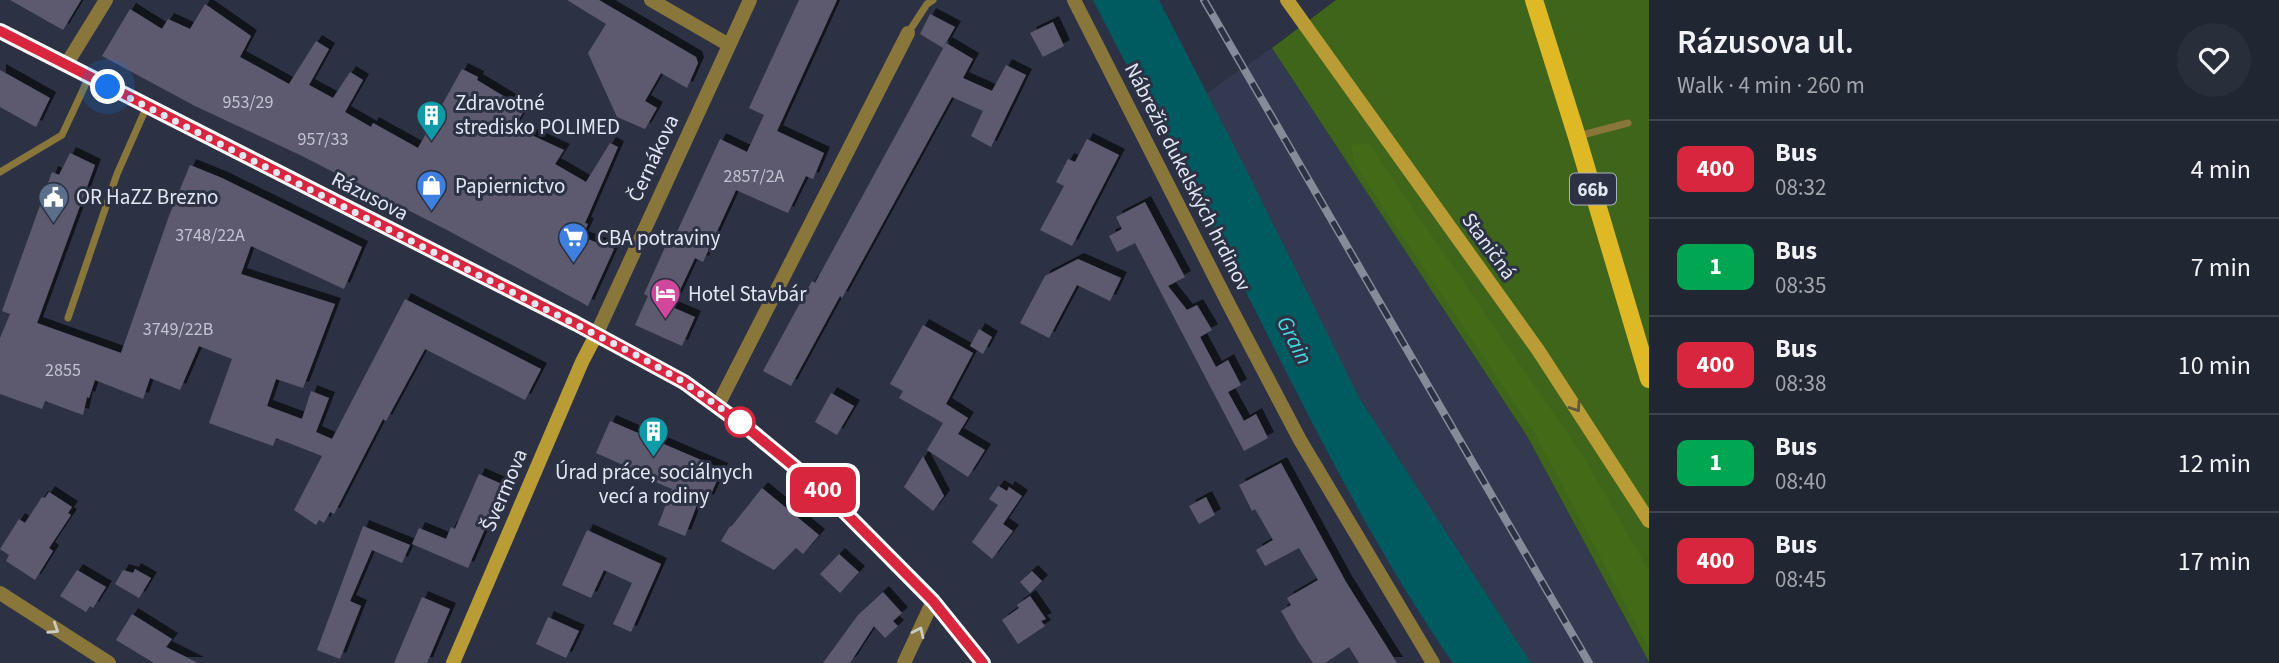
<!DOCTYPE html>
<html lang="en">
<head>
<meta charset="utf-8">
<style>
	body { margin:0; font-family:"Source Sans 3",sans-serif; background:#292e3b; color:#f1f3f6; height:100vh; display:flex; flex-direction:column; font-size:26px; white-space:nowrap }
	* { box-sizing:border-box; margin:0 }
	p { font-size:23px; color:#a2a5ac }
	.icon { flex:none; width:38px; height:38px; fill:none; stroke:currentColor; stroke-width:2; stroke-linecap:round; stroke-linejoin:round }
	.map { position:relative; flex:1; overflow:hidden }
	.panel { display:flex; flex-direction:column; background:#212633; width:630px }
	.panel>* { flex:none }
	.badge { padding:0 14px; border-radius:10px; font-size:24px; line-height:46px }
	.you { position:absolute; width:35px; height:35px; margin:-18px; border:5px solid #fff; border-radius:50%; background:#1a73e8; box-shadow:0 0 0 10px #1a73e833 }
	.map>.badge { position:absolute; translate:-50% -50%; box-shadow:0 0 0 4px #fff }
	.round { display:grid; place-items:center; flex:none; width:74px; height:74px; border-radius:37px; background:#292e3b }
	.headline { display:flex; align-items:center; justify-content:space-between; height:119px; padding:0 28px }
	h1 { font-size:33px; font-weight:600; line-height:52px }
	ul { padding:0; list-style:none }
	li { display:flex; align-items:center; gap:21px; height:98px; padding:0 28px; border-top:2px solid #3e434e }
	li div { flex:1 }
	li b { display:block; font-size:26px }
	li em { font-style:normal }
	li .badge { min-width:77px; font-weight:700; text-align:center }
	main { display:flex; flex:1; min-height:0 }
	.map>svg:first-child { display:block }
	.built { fill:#323951 }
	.green { fill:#3e651a }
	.forest { fill:#416b17 }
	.water { fill:#005b60 }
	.building { fill:#5d5a6f; filter:url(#shadow) }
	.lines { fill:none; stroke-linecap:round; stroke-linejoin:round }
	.lane { stroke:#89763b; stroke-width:7 }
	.street { stroke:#89763b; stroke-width:14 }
	.secondary { stroke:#b99c35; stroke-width:14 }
	.primary { stroke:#dfb825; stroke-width:18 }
	.rail-casing { stroke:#868b9a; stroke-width:8 }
	.rail { stroke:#2c3244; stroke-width:5; stroke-dasharray:16; stroke-linecap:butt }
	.oneway { stroke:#5d573f }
	.oneway2 { stroke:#cccbc5 }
	.line-casing { stroke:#fff; stroke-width:16 }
	.line { stroke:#d7263d; stroke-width:10 }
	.walk { stroke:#e3e7f3; stroke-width:7; stroke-dasharray:0 12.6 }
	.stop-dot { fill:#fff; stroke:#d7263d; stroke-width:3.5 }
	.labels { text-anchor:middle; stroke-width:6; stroke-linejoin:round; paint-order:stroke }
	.number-label { font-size:18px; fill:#c2c4d2 }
	.shield { fill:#2c3244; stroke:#acb1be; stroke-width:2 }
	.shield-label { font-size:19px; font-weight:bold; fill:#e3e7f3 }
	.poi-label { font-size:21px; fill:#e3e7f3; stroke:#2c3244; text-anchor:start }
	.street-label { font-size:21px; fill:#e3e7f3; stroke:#2c3244 }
	.water-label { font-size:23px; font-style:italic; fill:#46d8e3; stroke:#2c3244 }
</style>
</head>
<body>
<main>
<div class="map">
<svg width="1649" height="663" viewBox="0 0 1649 663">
	<defs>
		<filter id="shadow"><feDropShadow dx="6" dy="-6" stdDeviation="0" flood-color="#0009"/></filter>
	</defs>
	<rect width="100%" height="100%" fill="#2c3244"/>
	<path class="built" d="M1272,48L1527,436L1649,663H1531L1360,399L1207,93Z"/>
	<path class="green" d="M1336,0H1649V662L1527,436L1272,48Z"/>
	<path class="forest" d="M1368,143L1585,459L1649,571V649L1536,436L1355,165L1351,145Z"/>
	<path class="water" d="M1093,0H1159L1247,171L1360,399L1531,663H1453C1374,549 1313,425 1251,302C1200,200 1144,101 1093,0Z"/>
	<g class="building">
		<path d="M10,0H81L63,30Z"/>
		<path d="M567,0H599L696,57L698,63L687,88L661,73L645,101L657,108L645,129L617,117L588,53L606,24Z"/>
		<path d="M799,0H837L777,131L824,153L813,179L806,176L788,213L736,190L703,262L695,258L672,307L695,317L682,346L635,325L648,296L644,294L666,245L670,247L720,139L747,152L764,115L749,108Z"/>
		<path d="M205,4L251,36L240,57L289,84L316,41L329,49L309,85L333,98L350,72L363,80L345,112L371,127L373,123L418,148L462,69L478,77L477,80L525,109L514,127L564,150L555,164L586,182L610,143L618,147L585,223L588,224L582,237L614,249L588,306L447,230L300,155L195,106L102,56L130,9L162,29L168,19L190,29Z"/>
		<path d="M930,14L955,27L943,48L920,34Z"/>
		<path d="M1053,22L1064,46L1043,57L1030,33Z"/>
		<path d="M946,43L973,59L963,78L992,91L1006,65L1026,75L991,147L971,136L983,111L952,97L842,298L840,296L791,386L763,371L812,281L815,283Z"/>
		<path d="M0,70L50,98L36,127L0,107Z"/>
		<path d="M1087,139L1119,155L1072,246L1040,230L1064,186L1056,182L1068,159L1075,162Z"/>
		<path d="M70,153L95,165L37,323L121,353L169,216L190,165L222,178L362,247L344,289L251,246L241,274L335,304L303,388L276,379L267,406L302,419L311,391L329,398L316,432L332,439L405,299L541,369L525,400L425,349L386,421L383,419L334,514L330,512L324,523L319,520L316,525L294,510L322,456L276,438L273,446L209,423L232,359L199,346L180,390L150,378L143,399L95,380L89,398L87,397L83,415L45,401L42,409L0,394V338L10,314L2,311L52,172L59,175Z"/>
		<path d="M1145,202L1185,277L1168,286L1187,310L1197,305L1212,330L1200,337L1216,367L1228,360L1241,385L1228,392L1244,421L1256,414L1268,438L1244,451L1135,243L1117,252L1109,236L1122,229L1116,217Z"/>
		<path d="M1078,259L1121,278L1110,301L1077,285L1049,338L1020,323L1045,276Z"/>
		<path d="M923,325L973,353L946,404L968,418L958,434L985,450L968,477L927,450L943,423L899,398L903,391L890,384Z"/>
		<path d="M979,329L992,337L983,354L970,346Z"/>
		<path d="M831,393L854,406L837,435L815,422Z"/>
		<path d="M610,421L722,469L708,501L700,497L685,536L658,525L672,489L622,468L623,465L596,453Z"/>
		<path d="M923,456L944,496L933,511L904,487Z"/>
		<path d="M1281,463L1346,582L1397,663H1359L1349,647L1325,663H1313L1297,639L1281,611L1291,605L1287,598L1318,580L1299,548L1265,566L1256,550L1273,540L1255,509L1252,511L1239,485Z"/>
		<path d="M479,474L504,485L468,568L412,544L419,528L446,539L451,527L455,529Z"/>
		<path d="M998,486L1007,491L1009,487L1022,496L1003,524L1013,531L992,559L972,542L998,505L989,499Z"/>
		<path d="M762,488L819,535L803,554L796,548L774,570L721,541L730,526L731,527Z"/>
		<path d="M49,492L72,507L68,513L71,515L49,548L53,551L35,580L6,561L9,555L0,549L19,519L25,523L42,497L45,498Z"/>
		<path d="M1206,497L1215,515L1199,524L1189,506Z"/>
		<path d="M363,526L410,545L402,563L372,550L350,601L361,606L340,659L317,650Z"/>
		<path d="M587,530L661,564L631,632L613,624L632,583L604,570L591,598L562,585Z"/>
		<path d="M839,554L859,572L840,593L820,574Z"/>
		<path d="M135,569L151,578L139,598L115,584L123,570L133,573Z"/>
		<path d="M77,570L106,587L93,608L90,606L86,612L60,596Z"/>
		<path d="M1032,571L1042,581L1030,593L1020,582Z"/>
		<path d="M883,592L902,613L893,621L898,626L885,638L874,626L850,663H823L858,615Z"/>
		<path d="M1030,596L1046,619L1041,621L1045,626L1018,644L1002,620L1019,608L1017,605Z"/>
		<path d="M422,597L450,609L427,663H394Z"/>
		<path d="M132,614L172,639L166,647L198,663H154L116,640Z"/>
		<path d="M548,617L579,631L566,658L536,644Z"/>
	</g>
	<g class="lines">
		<g class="lane">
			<path d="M908,33L927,4L933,0"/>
			<path d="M1578,136L1628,123"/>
			<path d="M0,172L62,135L89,77"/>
			<path d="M68,318L117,174L147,106"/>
		</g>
		<g class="street">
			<path d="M651,0L729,45"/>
			<path d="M1074,0L1227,301L1300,440L1433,663"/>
			<path d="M66,65L106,0"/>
			<path d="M596,335L750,0"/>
			<path d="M718,405L908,33"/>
			<path d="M0,593L109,663"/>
			<path d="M904,663L933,601"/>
		</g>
		<g class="secondary">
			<path d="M1287,0L1538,350L1649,521"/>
			<path d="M0,31L575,323L684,382L751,431L826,493L933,601L983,663"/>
			<path d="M453,663L582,362L596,335"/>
		</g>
		<path class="primary" d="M1534,0L1577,137L1649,379"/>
		<defs>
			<path id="rail" d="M1204,0L1589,663"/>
		</defs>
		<use href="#rail" class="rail-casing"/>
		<use href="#rail" class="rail"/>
	</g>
	<defs><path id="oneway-chevron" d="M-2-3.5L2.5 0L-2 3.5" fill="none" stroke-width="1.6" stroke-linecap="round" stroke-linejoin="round" transform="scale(1.75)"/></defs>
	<use class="oneway" href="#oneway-chevron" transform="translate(1576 407) rotate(56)"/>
	<g class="oneway2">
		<use href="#oneway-chevron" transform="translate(54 629) rotate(33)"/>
		<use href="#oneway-chevron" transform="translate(919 632) rotate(-64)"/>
	</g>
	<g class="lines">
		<defs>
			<path id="line" d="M0,31L575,323L684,382L751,431L826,493L933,601L983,663"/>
		</defs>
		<use href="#line" class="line-casing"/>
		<use href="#line" class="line"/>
		<path class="walk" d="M108,87L642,358L684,382L740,422"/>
	</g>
	<defs>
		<symbol id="building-pin" viewBox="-11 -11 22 30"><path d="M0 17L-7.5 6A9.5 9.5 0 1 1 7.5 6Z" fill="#0f9aa8" stroke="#2c3244"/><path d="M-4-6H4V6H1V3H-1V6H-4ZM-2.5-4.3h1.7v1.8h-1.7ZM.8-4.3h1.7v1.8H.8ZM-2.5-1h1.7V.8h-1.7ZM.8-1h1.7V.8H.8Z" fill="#fff"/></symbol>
		<symbol id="shop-pin" viewBox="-11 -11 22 30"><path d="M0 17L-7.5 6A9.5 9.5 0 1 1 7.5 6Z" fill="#3f7fe0" stroke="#2c3244"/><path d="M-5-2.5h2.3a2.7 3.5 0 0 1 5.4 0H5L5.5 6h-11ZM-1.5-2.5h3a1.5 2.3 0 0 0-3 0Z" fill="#fff"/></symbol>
		<symbol id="civic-pin" viewBox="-11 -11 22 30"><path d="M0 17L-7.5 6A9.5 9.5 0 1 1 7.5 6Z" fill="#5c6f8a" stroke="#2c3244"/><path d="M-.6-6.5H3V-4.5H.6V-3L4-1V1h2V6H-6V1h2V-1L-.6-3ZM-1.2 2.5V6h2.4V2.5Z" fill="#fff"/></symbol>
		<symbol id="supermarket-pin" viewBox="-11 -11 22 30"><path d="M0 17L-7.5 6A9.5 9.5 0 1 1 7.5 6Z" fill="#3f7fe0" stroke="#2c3244"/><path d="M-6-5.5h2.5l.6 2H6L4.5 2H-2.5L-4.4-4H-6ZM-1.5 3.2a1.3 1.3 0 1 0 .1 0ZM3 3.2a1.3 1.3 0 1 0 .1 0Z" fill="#fff"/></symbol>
		<symbol id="hotel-pin" viewBox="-11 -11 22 30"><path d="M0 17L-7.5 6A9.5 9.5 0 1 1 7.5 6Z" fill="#d1479c" stroke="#2c3244"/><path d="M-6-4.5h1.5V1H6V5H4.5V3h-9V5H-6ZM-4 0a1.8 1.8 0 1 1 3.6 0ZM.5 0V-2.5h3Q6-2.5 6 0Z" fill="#fff"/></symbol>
	</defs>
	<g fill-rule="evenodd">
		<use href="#building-pin" x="414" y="98" width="35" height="47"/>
		<use href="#shop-pin" x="414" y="168" width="35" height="47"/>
		<use href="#civic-pin" x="36" y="180" width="35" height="47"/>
		<use href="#supermarket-pin" x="556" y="220" width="35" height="47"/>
		<use href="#hotel-pin" x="648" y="276" width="35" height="47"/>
		<use href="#building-pin" x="636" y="414" width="35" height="47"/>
	</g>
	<circle class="stop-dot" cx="740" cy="422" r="14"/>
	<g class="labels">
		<g class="number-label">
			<text x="248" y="108">953/29</text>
			<text x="323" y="145">957/33</text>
			<text x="754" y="182">2857/2A</text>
			<text x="210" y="241">3748/22A</text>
			<text x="178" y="335">3749/22B</text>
			<text x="63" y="376">2855</text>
		</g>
		<rect class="shield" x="1570" y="173.5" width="46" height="31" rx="5"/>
		<g class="shield-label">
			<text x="1593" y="196">66b</text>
		</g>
		<g class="poi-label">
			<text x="455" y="110">Zdravotné<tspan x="455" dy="24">stredisko POLIMED</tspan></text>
			<text x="455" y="193">Papiernictvo</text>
			<text x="76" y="204">OR HaZZ Brezno</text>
			<text x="597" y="245">CBA potraviny</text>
			<text x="688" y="301">Hotel Stavbár</text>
			<text x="654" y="479" text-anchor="middle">Úrad práce, sociálnych<tspan x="654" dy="24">vecí a rodiny</tspan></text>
		</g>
		<g class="street-label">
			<text transform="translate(653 158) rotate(-65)" y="7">Černákova</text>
			<text transform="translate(1188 177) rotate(63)" y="7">Nábrežie dukelských hrdinov</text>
			<text transform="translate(370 196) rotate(27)" y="7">Rázusova</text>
			<text transform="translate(1489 246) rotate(54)" y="7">Staničná</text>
			<text transform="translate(504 490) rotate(-67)" y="7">Švermova</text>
		</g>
		<g class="water-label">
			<text transform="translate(1295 340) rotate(63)" y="8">Grain</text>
		</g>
	</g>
</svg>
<div class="you" style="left:108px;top:87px"></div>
<b class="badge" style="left:823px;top:490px;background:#d7263d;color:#fff">400</b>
</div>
<section class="panel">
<div class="headline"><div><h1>Rázusova ul.</h1><p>Walk · 4 min · 260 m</p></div><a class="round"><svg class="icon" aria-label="heart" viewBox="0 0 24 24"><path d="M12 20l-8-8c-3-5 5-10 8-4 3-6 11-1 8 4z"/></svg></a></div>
<ul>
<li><span class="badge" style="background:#d7263d;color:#fff">400</span><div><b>Bus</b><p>08:32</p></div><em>4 min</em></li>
<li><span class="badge" style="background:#00a651;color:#fff">1</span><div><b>Bus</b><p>08:35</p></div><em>7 min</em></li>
<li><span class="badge" style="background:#d7263d;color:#fff">400</span><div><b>Bus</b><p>08:38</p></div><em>10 min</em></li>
<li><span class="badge" style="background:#00a651;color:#fff">1</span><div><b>Bus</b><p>08:40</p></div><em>12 min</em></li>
<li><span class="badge" style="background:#d7263d;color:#fff">400</span><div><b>Bus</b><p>08:45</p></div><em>17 min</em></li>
</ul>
</section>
</main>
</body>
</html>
